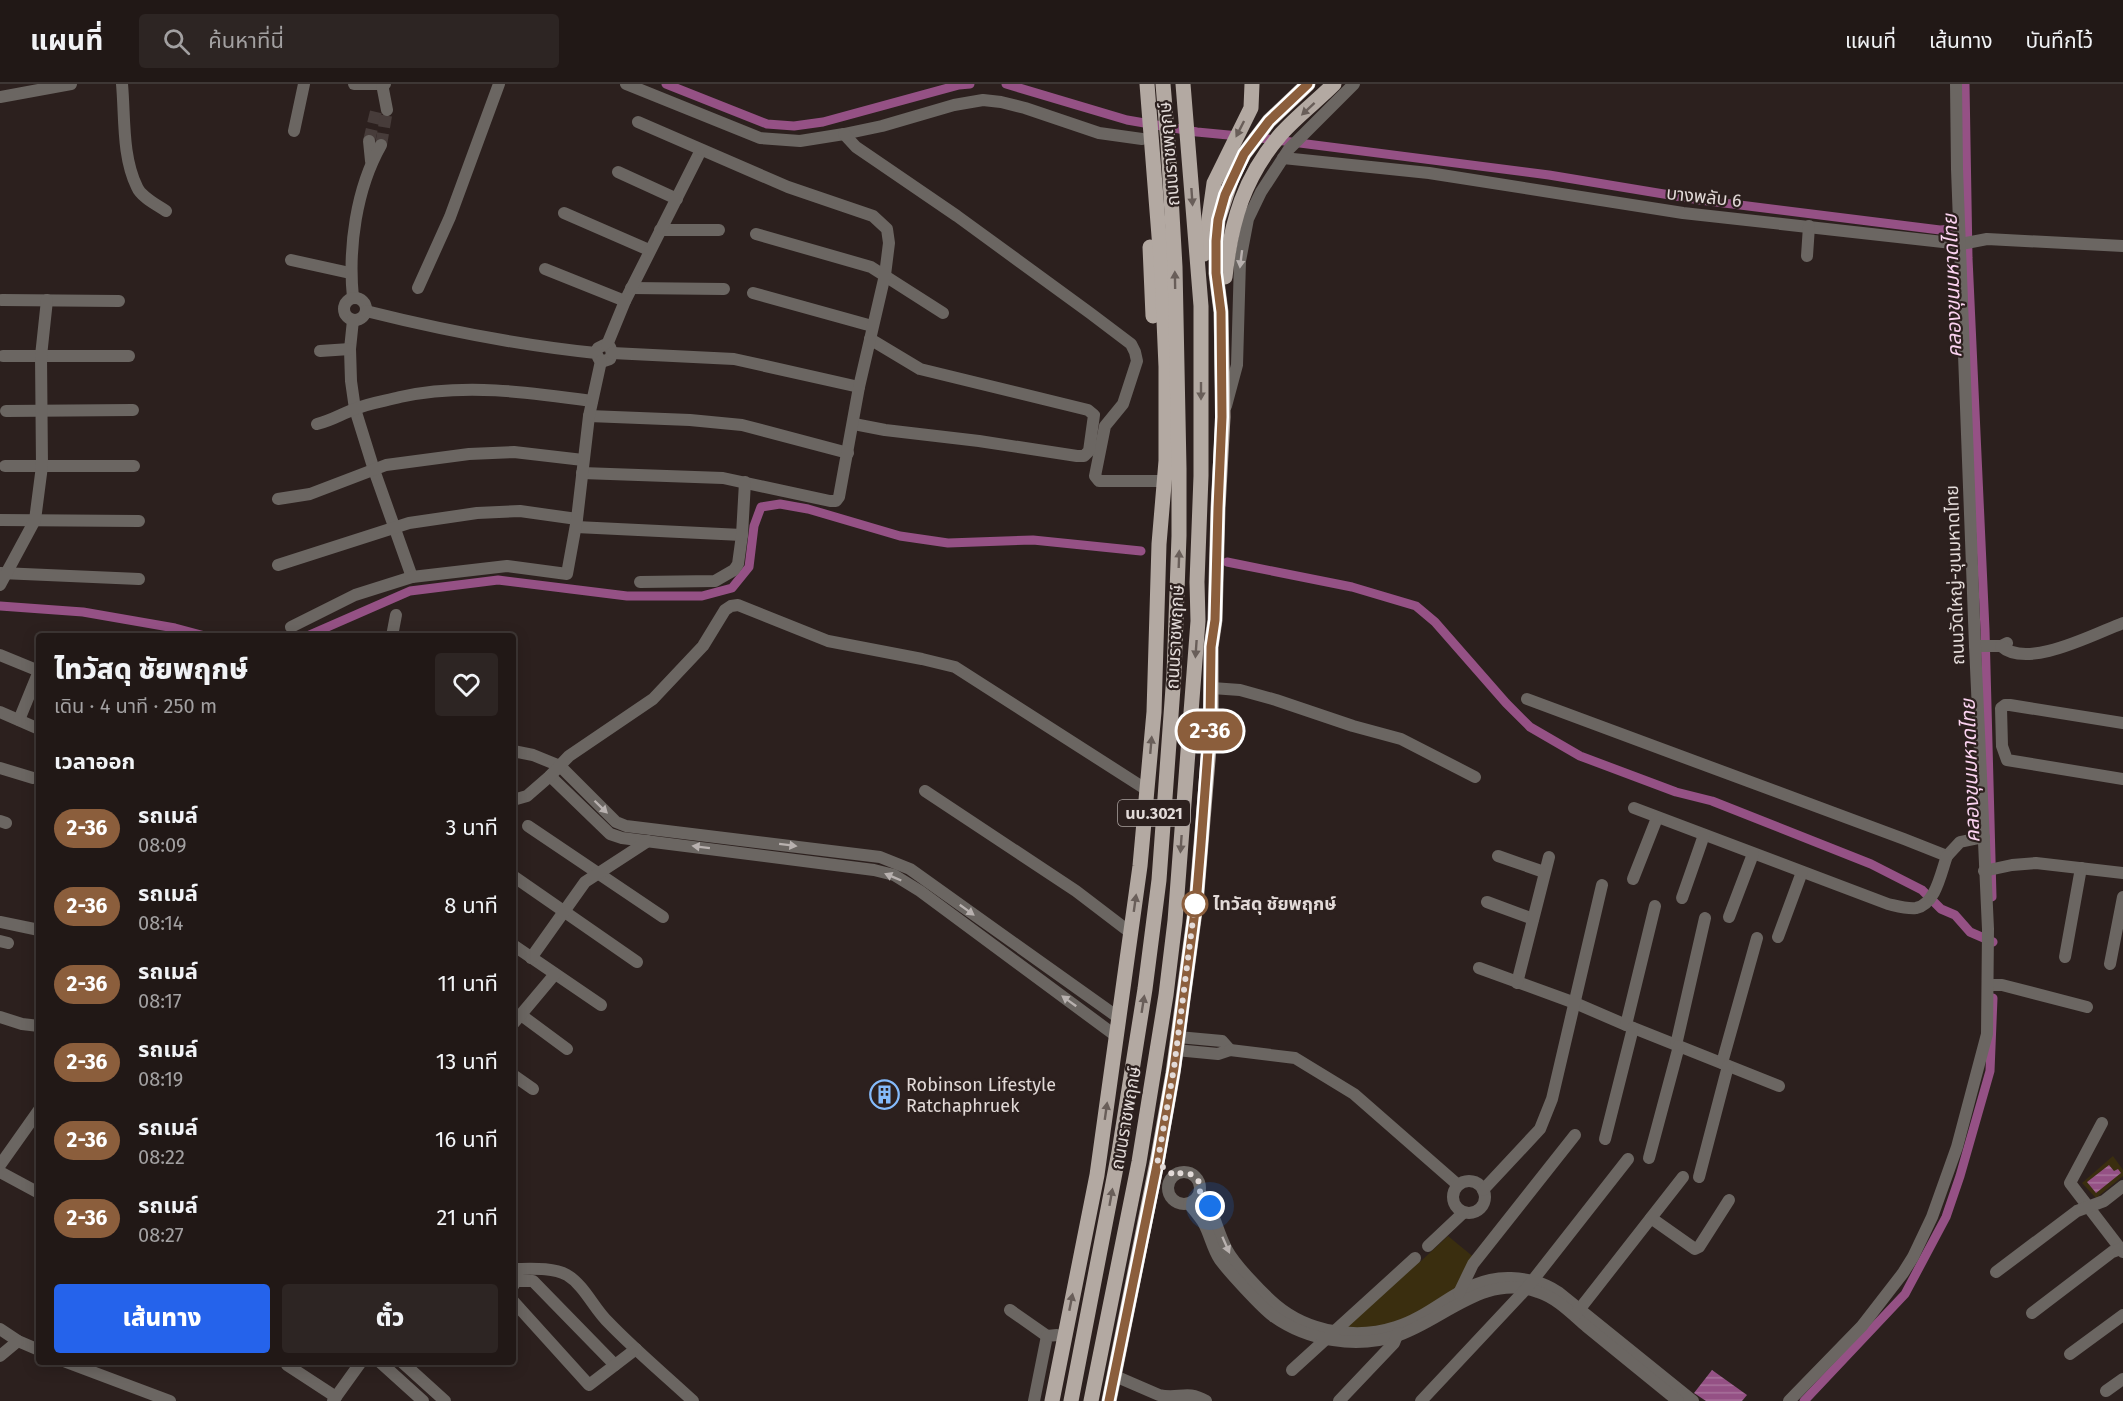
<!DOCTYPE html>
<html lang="th">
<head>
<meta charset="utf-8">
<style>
	body { margin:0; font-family:"Fira Sans","Noto Sans Thai",sans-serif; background:#2d2523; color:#f1f3f6; height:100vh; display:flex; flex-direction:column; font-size:22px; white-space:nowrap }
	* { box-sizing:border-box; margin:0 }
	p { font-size:20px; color:#a2a0a1 }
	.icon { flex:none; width:33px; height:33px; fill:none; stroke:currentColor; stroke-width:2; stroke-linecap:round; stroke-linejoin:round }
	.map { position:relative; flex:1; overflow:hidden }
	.drawer { position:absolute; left:36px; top:549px; width:480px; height:732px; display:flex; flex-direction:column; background:#211816; border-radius:6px; box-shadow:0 3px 15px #0003,0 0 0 2px #3e3735 }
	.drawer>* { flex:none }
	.badge { padding:0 12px; border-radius:20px; font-size:21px; line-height:39px }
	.you { position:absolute; width:30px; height:30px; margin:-15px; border:4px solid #fff; border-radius:50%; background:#1a73e8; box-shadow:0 0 0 9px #1a73e833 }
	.map>.badge { position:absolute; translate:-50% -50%; box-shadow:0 0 0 3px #fff }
	h2 { padding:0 18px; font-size:22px; line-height:54px }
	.round { display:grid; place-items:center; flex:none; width:63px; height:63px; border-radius:6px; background:#2d2523 }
	.summary { display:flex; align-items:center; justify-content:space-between; height:102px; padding:0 18px }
	h1 { font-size:28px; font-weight:800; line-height:45px }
	.action { display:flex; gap:12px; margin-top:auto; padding:12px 18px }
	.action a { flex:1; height:69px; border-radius:6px; background:#2563eb; color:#fff; font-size:24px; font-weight:800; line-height:69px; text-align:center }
	.action a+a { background:#2d2523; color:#f1f3f6 }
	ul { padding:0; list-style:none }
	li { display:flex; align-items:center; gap:18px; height:78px; padding:0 18px }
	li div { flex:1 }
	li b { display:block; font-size:22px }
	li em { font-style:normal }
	li .badge { min-width:66px; font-weight:700; text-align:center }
	header { display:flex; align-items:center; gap:36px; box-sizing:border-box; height:84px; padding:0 30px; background:#211816; border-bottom:2px solid #3e3735 }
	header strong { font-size:28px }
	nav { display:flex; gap:33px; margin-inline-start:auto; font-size:21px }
	.search { width:420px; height:54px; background:#2d2523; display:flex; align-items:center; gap:15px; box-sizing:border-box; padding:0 21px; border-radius:6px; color:#a2a0a1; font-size:22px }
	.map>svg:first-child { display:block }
	.park { fill:#3a2e0f }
	.water { fill:url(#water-rules) }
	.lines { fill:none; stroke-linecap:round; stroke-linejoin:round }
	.canal { stroke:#955185; stroke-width:9 }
	.minor-tunnel { stroke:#473c3a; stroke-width:12; stroke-dasharray:12 6; stroke-linecap:butt }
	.minor { stroke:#6b6662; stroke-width:12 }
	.major { stroke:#b3a9a2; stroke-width:15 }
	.oneway { fill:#695e59 }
	.oneway2 { fill:#b8b1af }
	.line-casing { stroke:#fff; stroke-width:14 }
	.line { stroke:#8b5e3c; stroke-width:9 }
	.walk { stroke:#e2dad8; stroke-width:6; stroke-dasharray:0 10.8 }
	.stop-dot { fill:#fff; stroke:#8b5e3c; stroke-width:3 }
	.labels { text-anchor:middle; stroke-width:4.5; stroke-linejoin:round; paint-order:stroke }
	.shield { fill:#2c201e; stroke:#aba2a0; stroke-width:1.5 }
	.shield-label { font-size:16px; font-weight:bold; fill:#e2dad8 }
	.street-label { font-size:18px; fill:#e2dad8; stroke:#2c201e }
	.stop-label { font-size:18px; font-weight:bold; fill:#e2dad8; stroke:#2c201e; text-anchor:start }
	.poi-label { font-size:18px; fill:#e2dad8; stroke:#2c201e; text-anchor:start }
	.water-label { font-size:20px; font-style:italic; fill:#fbd3f0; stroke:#2c201e }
</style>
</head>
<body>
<header>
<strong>แผนที่</strong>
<div class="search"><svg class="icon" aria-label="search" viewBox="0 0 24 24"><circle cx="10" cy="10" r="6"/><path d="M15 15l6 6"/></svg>ค้นหาที่นี่</div>
<nav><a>แผนที่</a><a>เส้นทาง</a><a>บันทึกไว้</a></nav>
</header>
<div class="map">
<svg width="2123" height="1317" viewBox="0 0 2123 1317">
	<defs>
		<pattern id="water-rules" width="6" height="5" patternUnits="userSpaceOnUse" patternTransform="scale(1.5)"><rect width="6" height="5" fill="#955185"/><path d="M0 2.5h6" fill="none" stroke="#a8729b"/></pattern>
	</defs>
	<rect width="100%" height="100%" fill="#2c201e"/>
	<g class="park">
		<path d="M2113,1072L2123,1086V1092L2096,1114L2082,1099Z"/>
		<path d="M1448,1152L1476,1175L1459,1208L1396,1243L1333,1248L1415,1174L1420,1178Z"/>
	</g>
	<g class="water">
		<path d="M2109,1081L2114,1087L2118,1085L2121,1089L2096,1109L2087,1098Z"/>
		<path d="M1712,1286L1747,1311L1742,1317H1706L1694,1309Z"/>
	</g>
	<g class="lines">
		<g class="canal">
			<path d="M666,0L767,40L794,42L823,38L959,1L970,0"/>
			<path d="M1006,0L1127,36L1197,48L1239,52"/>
			<path d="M1965,0L1968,174L1985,546L1992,813"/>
			<path d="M1253,53L1549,91L1700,116L1940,146L1965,144"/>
			<path d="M1227,478L1352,503L1416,522L1435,538L1506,619L1530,643L1580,672L1676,708L1712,717L1871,780L1922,806L1941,825L1955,831L1970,848L1993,858"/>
			<path d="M0,522L83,528L175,544L205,552"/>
			<path d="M307,552L410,507L498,496L627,512H702L732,504L749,483L754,442L761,423L780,420L808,425L900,452L948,459L1033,456L1141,467"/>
			<path d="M1804,1317L1905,1210L1946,1133L1960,1092L1990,987L1993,914"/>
		</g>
		<g class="minor-tunnel">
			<path d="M369,57L377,23"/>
			<path d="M381,61L387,26"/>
		</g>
		<g class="minor">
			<path d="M122,0C125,33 122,73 137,103C141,113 157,121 166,127"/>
			<path d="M354,0H385"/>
			<path d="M382,0L387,26"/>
			<path d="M626,0L760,54L800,57L844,50L882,42L954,21L983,16L1001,18L1025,24L1099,49L1142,55"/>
			<path d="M0,13L71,0"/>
			<path d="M294,47L304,0"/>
			<path d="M844,50L856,63L878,78L957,132L1090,229L1131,260L1135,268L1137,277L1123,320L1105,342L1095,392L1099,397H1158"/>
			<path d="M369,57L371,77"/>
			<path d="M1283,74L1429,89L1683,129L1961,160L1987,155L2123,162"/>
			<path d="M618,88L677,115"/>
			<path d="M564,129L649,166"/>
			<path d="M660,146H719"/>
			<path d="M756,150L871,183L943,229"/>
			<path d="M1807,172L1809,142"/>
			<path d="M291,176L350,189"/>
			<path d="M545,185L625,217"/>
			<path d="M418,204L450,133L499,0"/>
			<path d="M631,204L724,205"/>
			<path d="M753,209L872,242"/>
			<path d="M353,214C348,164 356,105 381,61"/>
			<circle cx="355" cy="225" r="11"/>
			<path d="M2,216L119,217"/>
			<path d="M366,227C442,246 518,261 596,269L599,275L604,277L610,275L612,269L610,263L604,261L598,264L596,269"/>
			<path d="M353,236L350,265L351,297L355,325L374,386L412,493"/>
			<path d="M607,261L625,217L701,66"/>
			<path d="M320,267L350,265"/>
			<path d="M612,269L734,275L859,303"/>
			<path d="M3,272H129"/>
			<path d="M1226,322L1237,281L1240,177L1248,135L1261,108L1289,65L1354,0"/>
			<path d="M6,327L133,326"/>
			<path d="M589,332L690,336L742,341L848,369"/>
			<path d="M317,340C333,336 341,330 355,325C369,319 385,317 400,313C463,299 528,308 592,317"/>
			<path d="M854,340L885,346L979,357L1077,372H1084L1089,367L1094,331L1088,326L920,285L870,255"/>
			<path d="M5,382H134"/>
			<path d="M582,389L723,394L830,417H836L839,413L859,303L885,191L889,159L887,145L873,132L788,103L638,38"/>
			<path d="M278,415L310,410L386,381L469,370L514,368L583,376"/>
			<path d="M0,436L139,437"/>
			<path d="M576,443L742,451"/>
			<path d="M278,481L409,439L477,429L520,427L577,435"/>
			<path d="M1,489L139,495"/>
			<path d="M640,498L715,497L734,486L738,480L742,451L745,398"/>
			<path d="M0,501L35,436L42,382L41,272L47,216"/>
			<path d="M291,543L355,511L412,493L507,482L567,490L577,435L589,332L601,277"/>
			<path d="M392,552L396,531"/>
			<path d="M1975,562H2001L2007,559"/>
			<path d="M2001,562C2027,586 2094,550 2123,539"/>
			<path d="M0,571L39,587"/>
			<path d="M1212,604L1240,606L1276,616L1353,642L1401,655L1475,693"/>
			<path d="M1527,615L1904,755L1947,772L1960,758L1984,753"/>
			<path d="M0,628L39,645"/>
			<path d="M19,636L39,587"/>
			<path d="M2123,639L2010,621H2005L2001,624L2002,662L2007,676L2123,695"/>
			<path d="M513,667L533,671L560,682L616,738L626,742L880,773L910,785L1119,934"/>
			<path d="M0,684L33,694"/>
			<path d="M550,692L610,750L622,754L874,786L894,791L920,807L1116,952"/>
			<path d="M925,707L1076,807L1131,849"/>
			<path d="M513,716L527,712L550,692L569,672L653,615L703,562L725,526L731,522L738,521L828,557L922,575L955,583L1147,706"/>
			<path d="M1634,724L1888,820C1897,822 1907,825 1916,824C1936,820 1941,788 1947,772"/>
			<path d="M0,737L6,739"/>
			<path d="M528,742L663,833"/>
			<path d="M1498,772L1544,788"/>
			<path d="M1984,787L2012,781L2036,779L2123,789"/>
			<path d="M513,792L637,878"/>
			<path d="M1633,795L1657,734"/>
			<path d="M1682,814L1704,751"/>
			<path d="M1487,818L1533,835"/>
			<path d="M1729,833L1753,770"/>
			<path d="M0,838L39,846"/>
			<path d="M1778,853L1802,788"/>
			<path d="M0,857L8,859"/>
			<path d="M513,861L601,921"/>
			<path d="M2065,873L2081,784"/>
			<path d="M531,874L585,798L648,757"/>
			<path d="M2110,880L2123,813"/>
			<path d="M1479,884L1575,919L1626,941L1779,1002"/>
			<path d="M1517,899L1549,773"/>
			<path d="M1988,901H2002L2087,923"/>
			<path d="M521,931L567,965"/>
			<path d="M0,933L22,940L39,942"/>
			<path d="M513,940L555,890"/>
			<path d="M1626,941L1655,822"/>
			<path d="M1676,961L1705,834"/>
			<path d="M1176,966L1218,970L1230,966L1222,957L1178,953"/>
			<path d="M1230,966L1295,974L1354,1010L1458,1101"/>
			<path d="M1722,979L1757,854"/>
			<path d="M513,991L533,1005"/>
			<path d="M2102,1039L2070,1099L2123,1168"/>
			<path d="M1605,1055L1633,944"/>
			<path d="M1649,1074L1679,962"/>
			<path d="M0,1081L39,1026"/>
			<circle cx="1184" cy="1104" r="16"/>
			<path d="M0,1088L39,1109"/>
			<path d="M1699,1093L1728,982"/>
			<circle cx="1469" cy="1113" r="16"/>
			<path d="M1483,1106L1540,1045L1552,1015L1602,801"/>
			<path d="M1200,1109C1216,1130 1216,1145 1227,1166C1235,1181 1262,1209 1276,1221C1308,1248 1356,1256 1396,1243C1438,1230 1464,1192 1511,1194C1530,1195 1542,1198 1558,1208L1693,1317"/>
			<path d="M1189,1120C1194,1126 1199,1132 1203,1138C1210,1150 1212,1164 1220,1176C1229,1188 1261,1223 1273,1232C1308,1257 1357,1265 1399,1251C1445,1235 1484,1189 1538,1208C1557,1214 1572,1230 1586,1242C1617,1267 1647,1292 1678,1317"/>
			<path d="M1651,1134L1695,1165L1699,1163L1729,1116"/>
			<path d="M1428,1162L1463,1129"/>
			<path d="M513,1185C530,1185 552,1183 567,1191C585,1202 594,1225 609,1239C635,1266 665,1291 693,1317"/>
			<path d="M1996,1188L2077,1127L2104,1117L2123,1102"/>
			<path d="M513,1202L516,1197H533L615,1281"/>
			<path d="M1459,1209L1473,1180L1575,1051"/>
			<path d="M513,1217L589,1301L636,1265"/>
			<path d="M1010,1226L1047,1252"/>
			<path d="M2032,1229L2112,1168L2123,1164"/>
			<path d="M1575,1231L1683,1093"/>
			<path d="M0,1245L18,1257L39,1266"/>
			<path d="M2070,1270L2123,1231"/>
			<path d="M0,1272L18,1257"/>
			<path d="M66,1278L170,1317"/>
			<path d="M402,1278L445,1317"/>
			<path d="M381,1279L423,1317"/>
			<path d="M287,1281L336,1313"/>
			<path d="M1292,1286L1415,1174"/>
			<path d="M1115,1292L1159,1311C1179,1316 1186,1305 1206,1317"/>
			<path d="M2106,1307L2123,1295"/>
			<path d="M333,1317L361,1278"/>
			<path d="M1034,1317L1047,1252L1057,1251L1065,1254"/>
			<path d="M1339,1317L1394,1259L1398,1249"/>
			<path d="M1421,1317L1526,1205L1628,1075"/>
			<path d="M1789,1317L1862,1242L1903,1189L1913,1173L1932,1133L1957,1063L1987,950L1988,845L1975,562L1957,85L1956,0"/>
		</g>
		<g class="major">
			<path d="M1150,163L1153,232"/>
			<path d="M1204,170L1214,99L1251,24L1252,0"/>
			<path d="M1225,193C1231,137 1244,93 1281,50C1297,32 1317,17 1334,0"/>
			<path d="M1052,1317L1097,1091L1140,782L1154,628L1159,460L1166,377V283L1162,190L1147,0"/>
			<path d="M1071,1317L1119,1068L1145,905L1159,796L1174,590L1179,452V384L1175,183L1168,59L1163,0"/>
			<path d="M1091,1317L1139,1078L1166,911L1175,837L1198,537L1197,498L1201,392V222L1183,0"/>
			<path d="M1109,1317L1158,1073L1173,989L1196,820L1211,640V563L1215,536L1218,424L1223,333L1221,228L1216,189V157L1218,136L1233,91L1244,70L1269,37L1308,0"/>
		</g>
	</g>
	<defs><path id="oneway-solid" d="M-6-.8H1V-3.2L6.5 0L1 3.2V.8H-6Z" transform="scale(1.5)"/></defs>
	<g class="oneway">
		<use href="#oneway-solid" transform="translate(1308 25) rotate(137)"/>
		<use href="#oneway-solid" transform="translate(1240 45) rotate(117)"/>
		<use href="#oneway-solid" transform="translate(1192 113) rotate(86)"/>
		<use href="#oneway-solid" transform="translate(1175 196) rotate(-91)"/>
		<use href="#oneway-solid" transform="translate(1201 307) rotate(90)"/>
		<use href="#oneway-solid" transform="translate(1179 475) rotate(-88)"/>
		<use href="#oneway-solid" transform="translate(1196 565) rotate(94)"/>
		<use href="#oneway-solid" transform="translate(1151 661) rotate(-85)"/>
		<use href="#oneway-solid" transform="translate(1181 760) rotate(94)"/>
		<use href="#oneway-solid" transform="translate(1135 819) rotate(-82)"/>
		<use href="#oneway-solid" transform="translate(1143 920) rotate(-81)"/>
		<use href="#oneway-solid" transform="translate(1106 1027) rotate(-82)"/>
		<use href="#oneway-solid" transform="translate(1111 1113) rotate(-80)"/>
		<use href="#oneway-solid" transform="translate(1071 1218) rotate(-79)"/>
	</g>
	<g class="oneway2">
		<use href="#oneway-solid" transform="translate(1241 175) rotate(97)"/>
		<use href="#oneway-solid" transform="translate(601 723) rotate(44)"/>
		<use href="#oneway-solid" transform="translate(788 761) rotate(7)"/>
		<use href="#oneway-solid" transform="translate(701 763) rotate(-173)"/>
		<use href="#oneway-solid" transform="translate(893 793) rotate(-157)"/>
		<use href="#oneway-solid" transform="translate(967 826) rotate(36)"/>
		<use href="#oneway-solid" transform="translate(1069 917) rotate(-144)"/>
		<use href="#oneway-solid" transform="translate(1226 1161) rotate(66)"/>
	</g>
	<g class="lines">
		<defs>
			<path id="line" d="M1109,1317L1157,1081L1174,984L1196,820L1201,760L1210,640L1211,563L1215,536L1218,424L1222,333L1221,228L1216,189V157L1218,136L1225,111L1244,70L1269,37L1308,0"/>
		</defs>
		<use href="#line" class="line-casing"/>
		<use href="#line" class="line"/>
		<path class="walk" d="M1195,820L1174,984L1157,1081L1166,1084L1174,1092L1183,1088L1193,1091L1200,1099V1109L1210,1122"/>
	</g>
	<defs>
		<symbol id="building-ring" viewBox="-11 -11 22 22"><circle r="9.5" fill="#2c201e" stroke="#85bbfb" stroke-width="1.5"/><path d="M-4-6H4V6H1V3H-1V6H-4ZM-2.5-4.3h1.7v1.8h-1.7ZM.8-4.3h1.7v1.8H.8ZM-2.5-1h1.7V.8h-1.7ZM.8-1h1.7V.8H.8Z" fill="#85bbfb"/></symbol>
	</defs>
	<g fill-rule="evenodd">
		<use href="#building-ring" x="868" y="994" width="33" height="33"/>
	</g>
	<circle class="stop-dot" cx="1195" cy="820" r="12"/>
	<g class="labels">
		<rect class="shield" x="1118" y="716" width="72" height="26" rx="4.5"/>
		<g class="shield-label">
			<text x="1154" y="735">นบ.3021</text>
		</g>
		<g class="street-label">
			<text transform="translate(1169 70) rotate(-95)" y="6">ถนนราชพฤกษ์</text>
			<text transform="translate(1704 113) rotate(6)" y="6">บางพลับ 6</text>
			<text transform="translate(1955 491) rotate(-92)" y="6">ถนนวัดใหญ่-ขุนมหาดไทย</text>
			<text transform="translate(1175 553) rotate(-87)" y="6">ถนนราชพฤกษ์</text>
			<text transform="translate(1126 1034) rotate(-80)" y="6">ถนนราชพฤกษ์</text>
		</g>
		<g class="stop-label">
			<text x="1213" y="826">ไทวัสดุ ชัยพฤกษ์</text>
		</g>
		<g class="poi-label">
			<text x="906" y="1007">Robinson Lifestyle<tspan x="906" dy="21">Ratchaphruek</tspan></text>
		</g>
		<g class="water-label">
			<text transform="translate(1952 202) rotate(-92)" y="7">คลองขุนมหาดไทย</text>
			<text transform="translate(1970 687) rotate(-92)" y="7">คลองขุนมหาดไทย</text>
		</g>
	</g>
</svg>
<div class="you" style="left:1210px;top:1122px"></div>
<b class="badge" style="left:1210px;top:647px;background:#8b5e3c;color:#fff">2-36</b>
<section class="drawer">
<div class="summary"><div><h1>ไทวัสดุ ชัยพฤกษ์</h1><p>เดิน · 4 นาที · 250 m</p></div><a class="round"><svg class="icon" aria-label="heart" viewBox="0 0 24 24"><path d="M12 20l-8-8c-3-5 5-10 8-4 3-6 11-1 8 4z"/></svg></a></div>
<h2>เวลาออก</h2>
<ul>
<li><span class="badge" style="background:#8b5e3c;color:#fff">2-36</span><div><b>รถเมล์</b><p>08:09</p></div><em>3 นาที</em></li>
<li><span class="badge" style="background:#8b5e3c;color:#fff">2-36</span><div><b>รถเมล์</b><p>08:14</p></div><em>8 นาที</em></li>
<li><span class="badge" style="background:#8b5e3c;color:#fff">2-36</span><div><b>รถเมล์</b><p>08:17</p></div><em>11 นาที</em></li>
<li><span class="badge" style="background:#8b5e3c;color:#fff">2-36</span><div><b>รถเมล์</b><p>08:19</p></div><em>13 นาที</em></li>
<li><span class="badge" style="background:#8b5e3c;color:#fff">2-36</span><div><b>รถเมล์</b><p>08:22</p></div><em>16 นาที</em></li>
<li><span class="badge" style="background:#8b5e3c;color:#fff">2-36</span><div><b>รถเมล์</b><p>08:27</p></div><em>21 นาที</em></li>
</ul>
<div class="action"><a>เส้นทาง</a><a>ตั๋ว</a></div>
</section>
</div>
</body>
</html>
